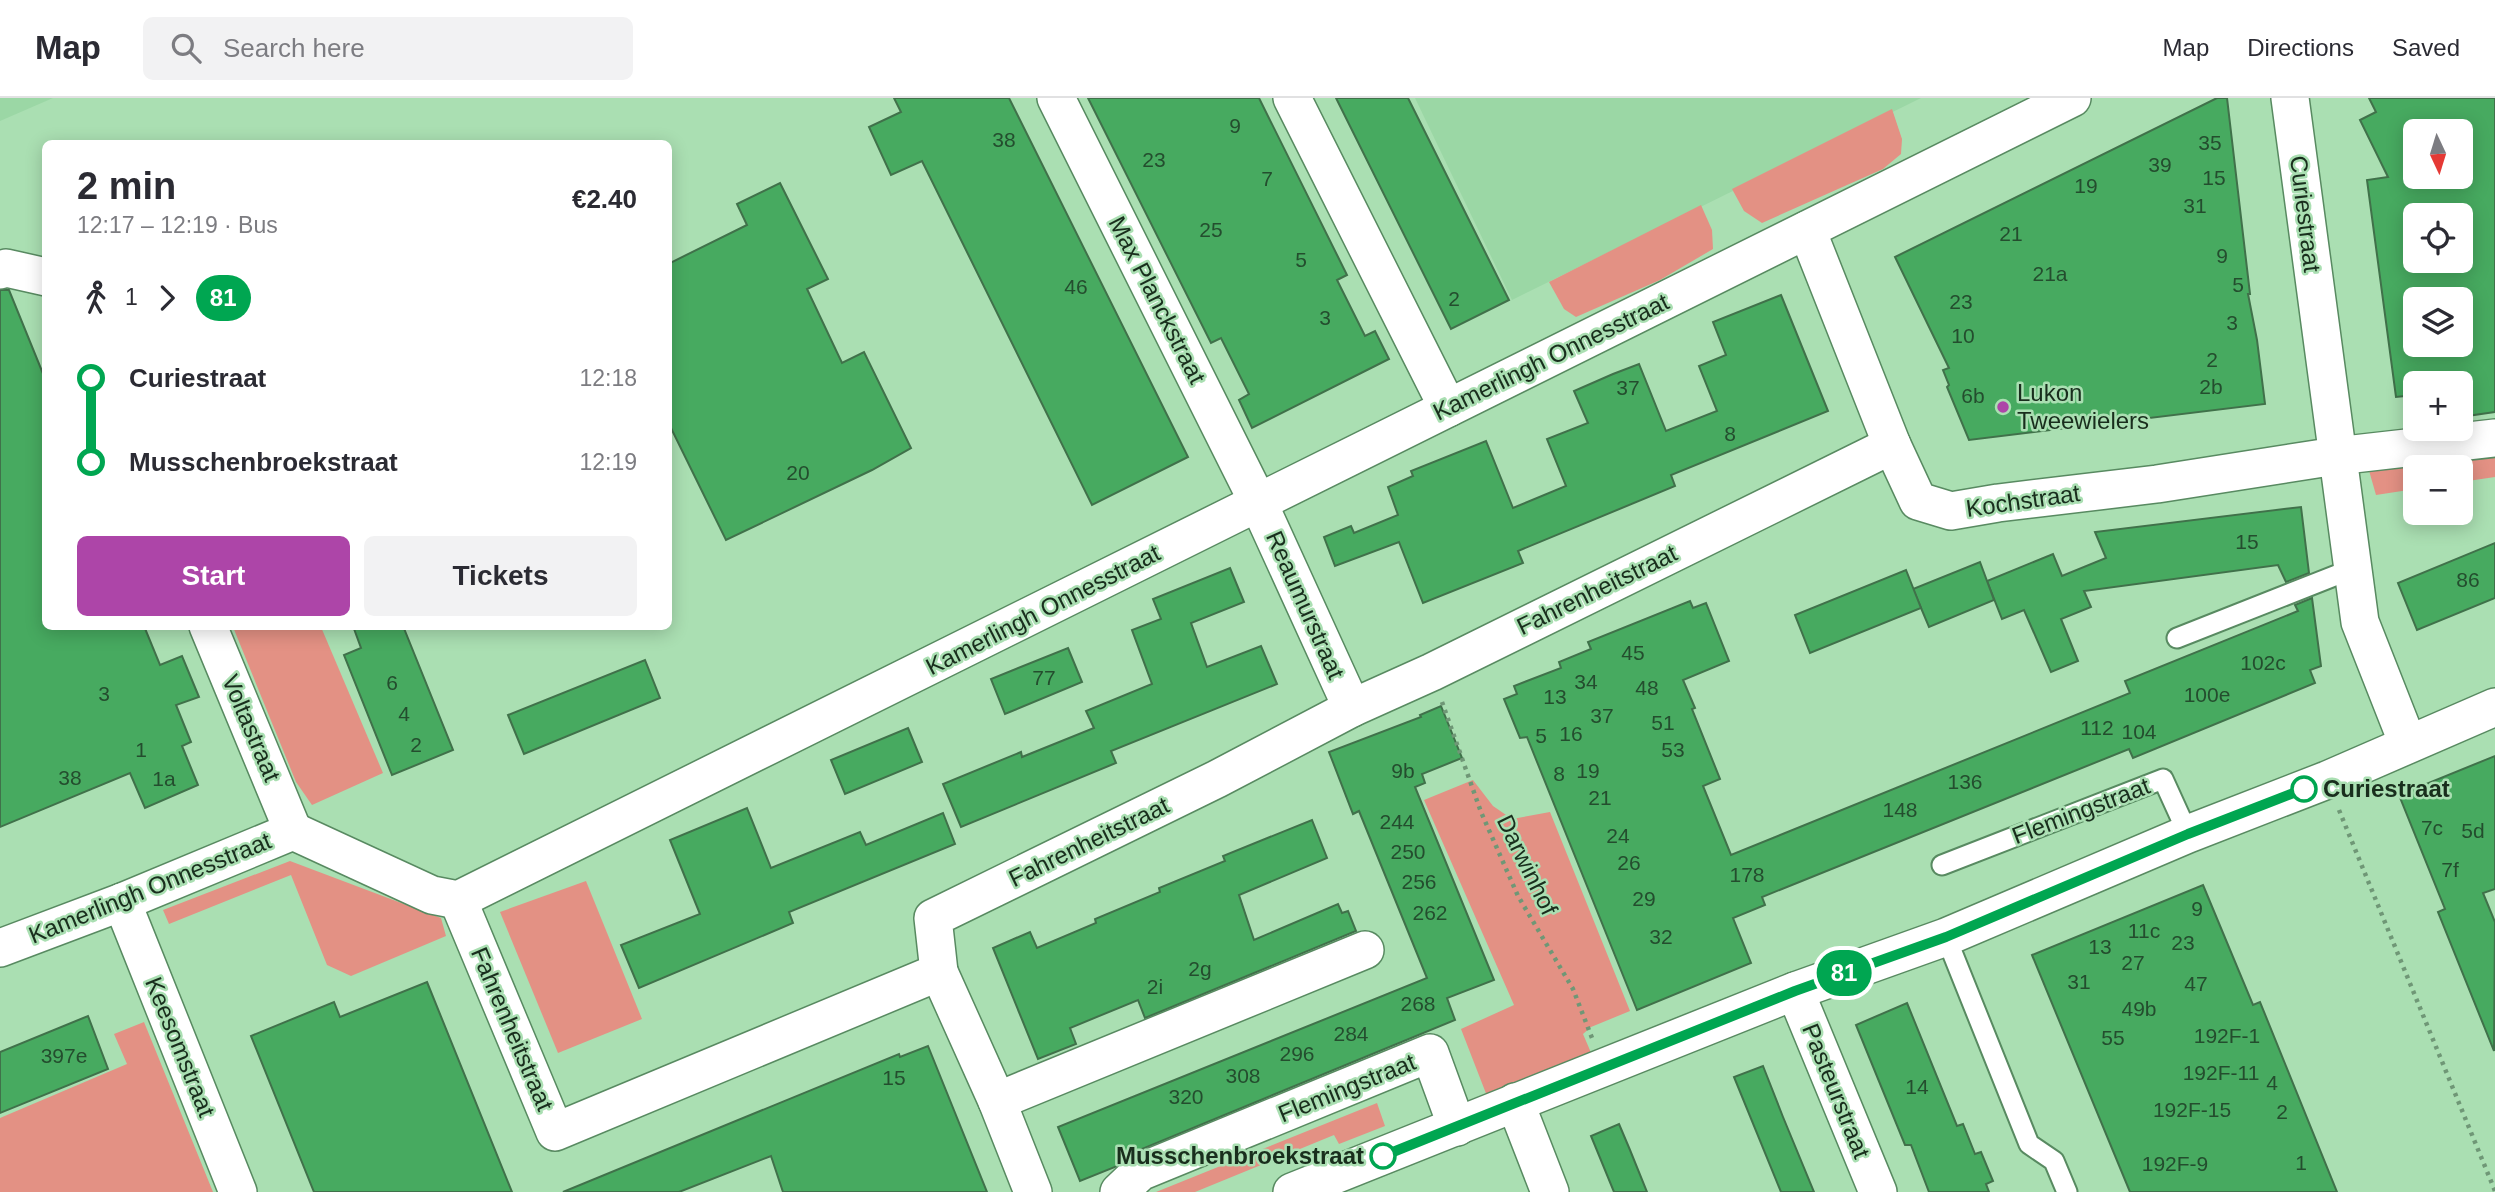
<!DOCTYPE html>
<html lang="en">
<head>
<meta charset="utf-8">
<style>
	body { margin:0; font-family:Arial,sans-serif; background:#f2f2f3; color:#2b2b33; height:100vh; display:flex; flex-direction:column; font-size:26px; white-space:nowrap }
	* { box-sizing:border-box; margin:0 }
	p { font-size:23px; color:#7c7c81 }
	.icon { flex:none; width:38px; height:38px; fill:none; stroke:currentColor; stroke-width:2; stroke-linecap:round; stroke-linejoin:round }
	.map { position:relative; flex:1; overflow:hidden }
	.drawer { position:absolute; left:42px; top:42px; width:630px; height:490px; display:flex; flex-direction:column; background:#fff; border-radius:10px; box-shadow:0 4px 18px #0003 }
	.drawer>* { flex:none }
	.badge { padding:0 14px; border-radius:23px; font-size:24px; line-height:46px }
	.needle { width:46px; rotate:176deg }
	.controls { position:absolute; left:2403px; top:21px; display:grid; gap:14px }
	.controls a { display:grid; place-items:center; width:70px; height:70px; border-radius:10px; background:#fff; box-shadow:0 4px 18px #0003; font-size:35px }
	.map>.badge { position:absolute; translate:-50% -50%; box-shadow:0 0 0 4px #fff }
	.legs { display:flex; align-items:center; gap:10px; height:77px; padding:0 35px; font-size:23px }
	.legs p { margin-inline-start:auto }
	.summary { display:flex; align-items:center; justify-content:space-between; height:119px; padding:0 35px }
	h1 { font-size:38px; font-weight:700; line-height:52px }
	.button { display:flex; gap:14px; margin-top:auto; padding:14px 35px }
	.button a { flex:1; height:80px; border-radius:10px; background:#ad45a8; color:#fff; font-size:28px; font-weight:700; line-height:80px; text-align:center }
	.button a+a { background:#f2f2f3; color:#2b2b33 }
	ul { padding:0 35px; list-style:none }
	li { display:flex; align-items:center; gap:24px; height:84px; font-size:26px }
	li i { display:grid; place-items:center; width:10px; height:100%; margin:0 9px; background:currentColor }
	li i::after { content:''; width:18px; height:18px; margin:-9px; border:5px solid; border-radius:50%; background:#fff }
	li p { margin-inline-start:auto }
	li:first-child i { background:linear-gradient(#0000 50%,currentColor 0) }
	li:last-child i { background:linear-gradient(currentColor 50%,#0000 0) }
	header { display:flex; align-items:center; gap:42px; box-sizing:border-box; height:98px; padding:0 35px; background:#fff; border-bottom:2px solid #e1e1e2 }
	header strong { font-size:33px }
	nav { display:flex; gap:38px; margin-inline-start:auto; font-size:24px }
	.search { width:490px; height:63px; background:#f2f2f3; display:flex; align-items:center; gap:18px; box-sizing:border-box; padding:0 24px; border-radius:10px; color:#7c7c81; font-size:26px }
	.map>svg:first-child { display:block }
	.built { fill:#9bd7a5 }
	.green { fill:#e39184 }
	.building { fill:#47aa60; stroke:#40714a; stroke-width:2; fill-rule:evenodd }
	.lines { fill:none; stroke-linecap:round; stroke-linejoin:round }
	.lane-casing { stroke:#588a61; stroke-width:23 }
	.street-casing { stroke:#588a61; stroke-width:40 }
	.path { stroke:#6f9776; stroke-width:4.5; stroke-dasharray:3.5 5; stroke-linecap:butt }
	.lane { stroke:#fff; stroke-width:19 }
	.street { stroke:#fff; stroke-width:37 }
	.line-1-casing { stroke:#fff; stroke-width:16 }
	.line-1 { stroke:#00a651; stroke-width:10 }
	.poi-dot { fill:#ad45a8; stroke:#aadfb2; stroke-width:2.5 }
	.stop-1-dot { fill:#fff; stroke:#00a651; stroke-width:3.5 }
	.labels { text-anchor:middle; stroke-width:5; stroke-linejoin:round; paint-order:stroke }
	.number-label { font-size:21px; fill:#244d2e }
	.street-label { font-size:24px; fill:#192e1d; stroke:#aadfb2 }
	.poi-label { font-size:24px; fill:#192e1d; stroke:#aadfb2; text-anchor:start }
	.stop-label { font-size:24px; font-weight:bold; fill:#192e1d; stroke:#aadfb2; text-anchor:start }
</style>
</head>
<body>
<header>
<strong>Map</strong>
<div class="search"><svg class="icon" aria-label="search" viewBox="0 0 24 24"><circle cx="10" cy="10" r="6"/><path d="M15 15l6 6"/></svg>Search here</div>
<nav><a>Map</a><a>Directions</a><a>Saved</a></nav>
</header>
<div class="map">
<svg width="2495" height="1094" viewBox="0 0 2495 1094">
	<rect width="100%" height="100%" fill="#aadfb2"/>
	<g class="built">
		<path d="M0,0H53L0,23Z"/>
		<path d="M1415,0H1921L1512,202Z"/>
	</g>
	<g class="green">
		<path d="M1892,11L1902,41L1901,56L1883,71L1762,125L1744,113L1732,91Z"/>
		<path d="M1701,107L1712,132L1713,151L1660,182L1576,219L1564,211L1549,184Z"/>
		<path d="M2495,352V379L2461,384L2460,369H2415V391L2376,397L2368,369Z"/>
		<path d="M233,529H321L383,675L312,707L296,684Z"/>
		<path d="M1473,682L1493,708L1512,721L1550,714L1630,913L1591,929L1583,936L1592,957L1487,998L1461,931L1514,907L1424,702Z"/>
		<path d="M290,763L441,820L446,838L351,878L327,867L291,777L169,826L163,812Z"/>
		<path d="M586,783L642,921L558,955L500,814Z"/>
		<path d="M144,924L213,1094H0V1020L127,966L114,936Z"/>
		<path d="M1377,1005L1385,1028L1339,1046L1334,1037L1195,1094H1156Z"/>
	</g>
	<g class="building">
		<path d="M894,0H1009L1188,359L1092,407L922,63L891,77L869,29L901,14Z"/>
		<path d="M1088,0H1259L1347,177L1337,182L1365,238L1375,233L1389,261L1252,330L1239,302L1249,296L1221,240L1211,245Z"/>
		<path d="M1336,0H1408L1509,202L1451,231Z"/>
		<path d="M2217,0H2227L2250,196H2248L2257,242L2265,306L1969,342L1947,289L1949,287L1943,272L1949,270L1895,159Z"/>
		<path d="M2369,0H2495V314L2460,319V285H2415V297L2396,299L2367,82L2388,79L2360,22L2376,14ZM2415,33H2460V79H2415ZM2415,117H2460V163H2415ZM2415,201H2460V247H2415Z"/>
		<path d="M780,85L828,181L807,191L842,265L864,254L911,350L872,372L726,442L668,324V166L747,127L737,106Z"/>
		<path d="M0,192H9L46,283V528H144L160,567L182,558L199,599L176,607L191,644L182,648L198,687L145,710L130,675L0,729Z"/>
		<path d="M1781,197L1828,313L1671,377L1675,388L1518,453L1523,465L1423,505L1399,444L1335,468L1324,439L1351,428L1354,435L1398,417L1388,389L1413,378L1411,373L1486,343L1513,410L1566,388L1547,341L1588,325L1574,293L1613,276L1639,266L1666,333L1717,313L1699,268L1726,257L1713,224Z"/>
		<path d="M2301,409L2309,475L2286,484L2278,467L2084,493L2091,509L2061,521L2078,563L2051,574L2024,512L2002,521L1987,483L2053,456L2062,478L2106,460L2095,434Z"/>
		<path d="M2495,445V500L2417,532L2398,485Z"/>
		<path d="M1980,464L1994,502L1929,529L1913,491Z"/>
		<path d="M1230,470L1244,504L1191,525L1207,569L1261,548L1277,586L1111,653L1116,665L961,729L943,686L1021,654L1022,659L1094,630L1086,613L1152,586L1132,532L1161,521L1153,501Z"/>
		<path d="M1906,472L1921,510L1810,555L1795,517Z"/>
		<path d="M2312,500L2321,568L2310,572L2315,585L2133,660L2129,651L1762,799L1765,807L1733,820L1751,865L1637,912L1527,639L1520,640L1504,601L1517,596L1514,588L1561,570L1559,564L1591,551L1588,544L1690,503L1693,510L1706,505L1729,563L1683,582L1695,610L1692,611L1720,681L1703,688L1731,757L2130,595L2125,583L2298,513L2295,507Z"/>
		<path d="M353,528H403L453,652L392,677L344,557L361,550Z"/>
		<path d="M1068,550L1082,584L1005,616L991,581Z"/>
		<path d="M645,562L660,600L524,656L508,617Z"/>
		<path d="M1441,608L1462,660L1422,676L1425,685L1415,689L1494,882L1447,900L1455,922L1132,1055L1115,1069L1080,1083L1058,1029L1427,880L1359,713L1353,716L1329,654L1421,619L1420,617Z"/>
		<path d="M908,630L922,664L845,696L831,662Z"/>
		<path d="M2495,658V791L2483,795L2495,824L2494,953L2438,814L2445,811L2399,697Z"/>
		<path d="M747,710L771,770L860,734L866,747L943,715L955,746L789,814L793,825L639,890L621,847L700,816L670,742Z"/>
		<path d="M1312,722L1327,760L1239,797L1254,842L1338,806L1342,815L1348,813L1356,833L1145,920L1138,902L1070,930L1076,946L1038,961L993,850L1030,834L1037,850L1096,825L1095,821L1160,794L1159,790L1225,763L1223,758Z"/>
		<path d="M2203,787L2253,907L2260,904L2337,1094H2130L2032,857Z"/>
		<path d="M427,884L512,1094H314L251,938L334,904L340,919Z"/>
		<path d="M1907,905L1957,1028L1963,1026L1975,1056L1981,1054L1993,1083L1986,1086L1989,1094H1929L1911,1047H1905L1856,927Z"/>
		<path d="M88,918L108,971L0,1015V954Z"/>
		<path d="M928,948L987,1094H783L771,1058L679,1094H563L899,956L900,959Z"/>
		<path d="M1763,968L1783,1019L1814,1094H1781L1734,979Z"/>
		<path d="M1619,1026L1630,1052L1647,1094H1614L1591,1038Z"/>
	</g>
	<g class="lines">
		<defs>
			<g id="lane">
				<path d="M2177,540L2352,471"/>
				<path d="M1942,767L2163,681L2188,736"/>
				<path d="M1946,839L2029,1046L2054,1063L2067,1094"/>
			</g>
			<g id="street">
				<path d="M1056,0L1258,404L1352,610"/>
				<path d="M1292,0L1448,310"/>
				<path d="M2290,0L2360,524L2408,646"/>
				<path d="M1807,132L1892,347L1918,403L1951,413L1998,405L2157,386L2336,358L2495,340"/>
				<path d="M0,172L6,170L46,179"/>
				<path d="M208,528L293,733"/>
				<path d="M458,802L555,1034L939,874L933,820L1217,681L1352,610L1432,574L1892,347"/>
				<path d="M122,804L238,1094"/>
				<path d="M0,850L122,804L293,733L432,797L458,802L2072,0"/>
				<path d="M939,874L997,1003L1033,1094"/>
				<path d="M1795,893L1878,1094"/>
				<path d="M997,1003L1365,852"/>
				<path d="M1515,1004L1550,1094"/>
				<path d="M1119,1094L1140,1074L1430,955L1457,1029"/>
				<path d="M1292,1094L1795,893L1946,839L2188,736L2327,682L2495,609"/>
			</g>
		</defs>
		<use href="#lane" class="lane-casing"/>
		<use href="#street" class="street-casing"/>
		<g class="path">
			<path d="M1442,604L1481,714L1518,798L1573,891L1592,940"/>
			<path d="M2339,712L2495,1093"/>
		</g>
		<use href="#lane" class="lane"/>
		<use href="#street" class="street"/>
	</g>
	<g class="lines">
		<defs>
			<path id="line-1" d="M1383,1058L1795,893L1946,839L2188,736L2304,691"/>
		</defs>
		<use href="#line-1" class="line-1-casing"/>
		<use href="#line-1" class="line-1"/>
	</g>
	<circle class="poi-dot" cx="2003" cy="309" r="7"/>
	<g class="stop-1-dot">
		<circle cx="2304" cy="691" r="12"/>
		<circle cx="1383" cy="1058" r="12"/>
	</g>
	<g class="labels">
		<g class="number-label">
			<text x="1235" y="35">9</text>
			<text x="1004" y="49">38</text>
			<text x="2210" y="52">35</text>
			<text x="1154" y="69">23</text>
			<text x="2160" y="74">39</text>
			<text x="2214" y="87">15</text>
			<text x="1267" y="88">7</text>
			<text x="2086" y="95">19</text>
			<text x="2195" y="115">31</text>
			<text x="1211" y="139">25</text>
			<text x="2011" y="143">21</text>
			<text x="2222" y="165">9</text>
			<text x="1301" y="169">5</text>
			<text x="2050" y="183">21a</text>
			<text x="2238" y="194">5</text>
			<text x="1076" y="196">46</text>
			<text x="1454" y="208">2</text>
			<text x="1961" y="211">23</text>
			<text x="1325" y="227">3</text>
			<text x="2232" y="232">3</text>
			<text x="1963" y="245">10</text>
			<text x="2212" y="269">2</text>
			<text x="2211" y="296">2b</text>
			<text x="1628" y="297">37</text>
			<text x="1973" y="305">6b</text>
			<text x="1730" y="343">8</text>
			<text x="798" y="382">20</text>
			<text x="2247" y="451">15</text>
			<text x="2468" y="489">86</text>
			<text x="1633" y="562">45</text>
			<text x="2263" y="572">102c</text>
			<text x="1044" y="587">77</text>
			<text x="1586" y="591">34</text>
			<text x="392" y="592">6</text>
			<text x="1647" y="597">48</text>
			<text x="104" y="603">3</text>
			<text x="2207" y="604">100e</text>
			<text x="1555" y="606">13</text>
			<text x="404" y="623">4</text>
			<text x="1602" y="625">37</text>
			<text x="1663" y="632">51</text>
			<text x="2097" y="637">112</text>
			<text x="2139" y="641">104</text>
			<text x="1571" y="643">16</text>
			<text x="1541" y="645">5</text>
			<text x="416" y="654">2</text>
			<text x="141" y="659">1</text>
			<text x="1673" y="659">53</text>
			<text x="1403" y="680">9b</text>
			<text x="1588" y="680">19</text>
			<text x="1559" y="683">8</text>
			<text x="70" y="687">38</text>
			<text x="164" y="688">1a</text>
			<text x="1965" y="691">136</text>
			<text x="1600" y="707">21</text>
			<text x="1900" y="719">148</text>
			<text x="1397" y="731">244</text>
			<text x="2432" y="737">7c</text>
			<text x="2473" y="740">5d</text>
			<text x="1618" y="745">24</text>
			<text x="1408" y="761">250</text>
			<text x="1629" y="772">26</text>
			<text x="2450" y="779">7f</text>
			<text x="1747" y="784">178</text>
			<text x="1419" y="791">256</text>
			<text x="1644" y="808">29</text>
			<text x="2197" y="818">9</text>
			<text x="1430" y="822">262</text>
			<text x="2144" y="840">11c</text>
			<text x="1661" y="846">32</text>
			<text x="2183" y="852">23</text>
			<text x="2100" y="856">13</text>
			<text x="2133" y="872">27</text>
			<text x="1200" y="878">2g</text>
			<text x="2079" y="891">31</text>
			<text x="2196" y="893">47</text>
			<text x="1155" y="896">2i</text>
			<text x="1418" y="913">268</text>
			<text x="2139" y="918">49b</text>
			<text x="1351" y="943">284</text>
			<text x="2227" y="945">192F-1</text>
			<text x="2113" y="947">55</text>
			<text x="1297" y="963">296</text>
			<text x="64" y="965">397e</text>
			<text x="2221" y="982">192F-11</text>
			<text x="1243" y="985">308</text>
			<text x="894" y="987">15</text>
			<text x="2272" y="992">4</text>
			<text x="1917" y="996">14</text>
			<text x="1186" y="1006">320</text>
			<text x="2192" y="1019">192F-15</text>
			<text x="2282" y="1021">2</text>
			<text x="2301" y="1072">1</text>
			<text x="2175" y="1073">192F-9</text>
		</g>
		<g class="street-label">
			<text transform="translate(2305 116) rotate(83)" y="8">Curiestraat</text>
			<text transform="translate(1157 202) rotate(63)" y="8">Max Planckstraat</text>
			<text transform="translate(1551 259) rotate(-26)" y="8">Kamerlingh Onnesstraat</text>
			<text transform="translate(2023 403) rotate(-8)" y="8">Kochstraat</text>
			<text transform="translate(1597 492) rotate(-26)" y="8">Fahrenheitstraat</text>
			<text transform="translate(1305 507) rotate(66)" y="8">Reaumurstraat</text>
			<text transform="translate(1043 512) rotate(-27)" y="8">Kamerlingh Onnesstraat</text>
			<text transform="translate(251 630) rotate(67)" y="8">Voltastraat</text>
			<text transform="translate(2081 713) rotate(-21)" y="8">Flemingstraat</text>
			<text transform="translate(1089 744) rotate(-26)" y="8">Fahrenheitstraat</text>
			<text transform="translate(1527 767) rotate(64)" y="8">Darwinhof</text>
			<text transform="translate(150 790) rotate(-22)" y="8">Kamerlingh Onnesstraat</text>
			<text transform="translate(512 931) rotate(67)" y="8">Fahrenheitstraat</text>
			<text transform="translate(180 949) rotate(68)" y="8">Keesomstraat</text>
			<text transform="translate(1347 990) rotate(-22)" y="8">Flemingstraat</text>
			<text transform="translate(1836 993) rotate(68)" y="8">Pasteurstraat</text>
		</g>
		<g class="poi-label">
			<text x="2017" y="303">Lukon<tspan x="2017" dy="28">Tweewielers</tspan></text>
		</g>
		<g class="stop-label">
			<text x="2323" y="699">Curiestraat</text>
			<text x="1364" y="1066" text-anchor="end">Musschenbroekstraat</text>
		</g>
	</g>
</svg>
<div class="controls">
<a><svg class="needle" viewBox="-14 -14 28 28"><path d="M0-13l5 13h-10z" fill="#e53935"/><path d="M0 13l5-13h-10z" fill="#7c7c81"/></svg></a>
<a><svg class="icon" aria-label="locate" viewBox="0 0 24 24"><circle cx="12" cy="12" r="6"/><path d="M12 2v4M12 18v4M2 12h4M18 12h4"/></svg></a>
<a><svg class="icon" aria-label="layers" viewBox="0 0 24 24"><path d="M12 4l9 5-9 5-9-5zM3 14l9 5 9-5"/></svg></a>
<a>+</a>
<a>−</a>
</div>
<b class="badge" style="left:1844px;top:875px;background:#00a651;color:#fff">81</b>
<section class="drawer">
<div class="summary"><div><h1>2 min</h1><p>12:17 – 12:19 · Bus</p></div><b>€2.40</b></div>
<div class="legs"><svg class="icon" aria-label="walk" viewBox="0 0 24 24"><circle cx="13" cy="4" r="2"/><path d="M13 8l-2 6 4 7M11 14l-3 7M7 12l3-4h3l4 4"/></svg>1<svg class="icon" aria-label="forward" viewBox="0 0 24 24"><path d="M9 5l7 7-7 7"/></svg><b class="badge" style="background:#00a651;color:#fff">81</b></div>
<ul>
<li><i style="color:#00a651"></i><b>Curiestraat</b><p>12:18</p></li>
<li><i style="color:#00a651"></i><b>Musschenbroekstraat</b><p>12:19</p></li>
</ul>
<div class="button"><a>Start</a><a>Tickets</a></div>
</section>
</div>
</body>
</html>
